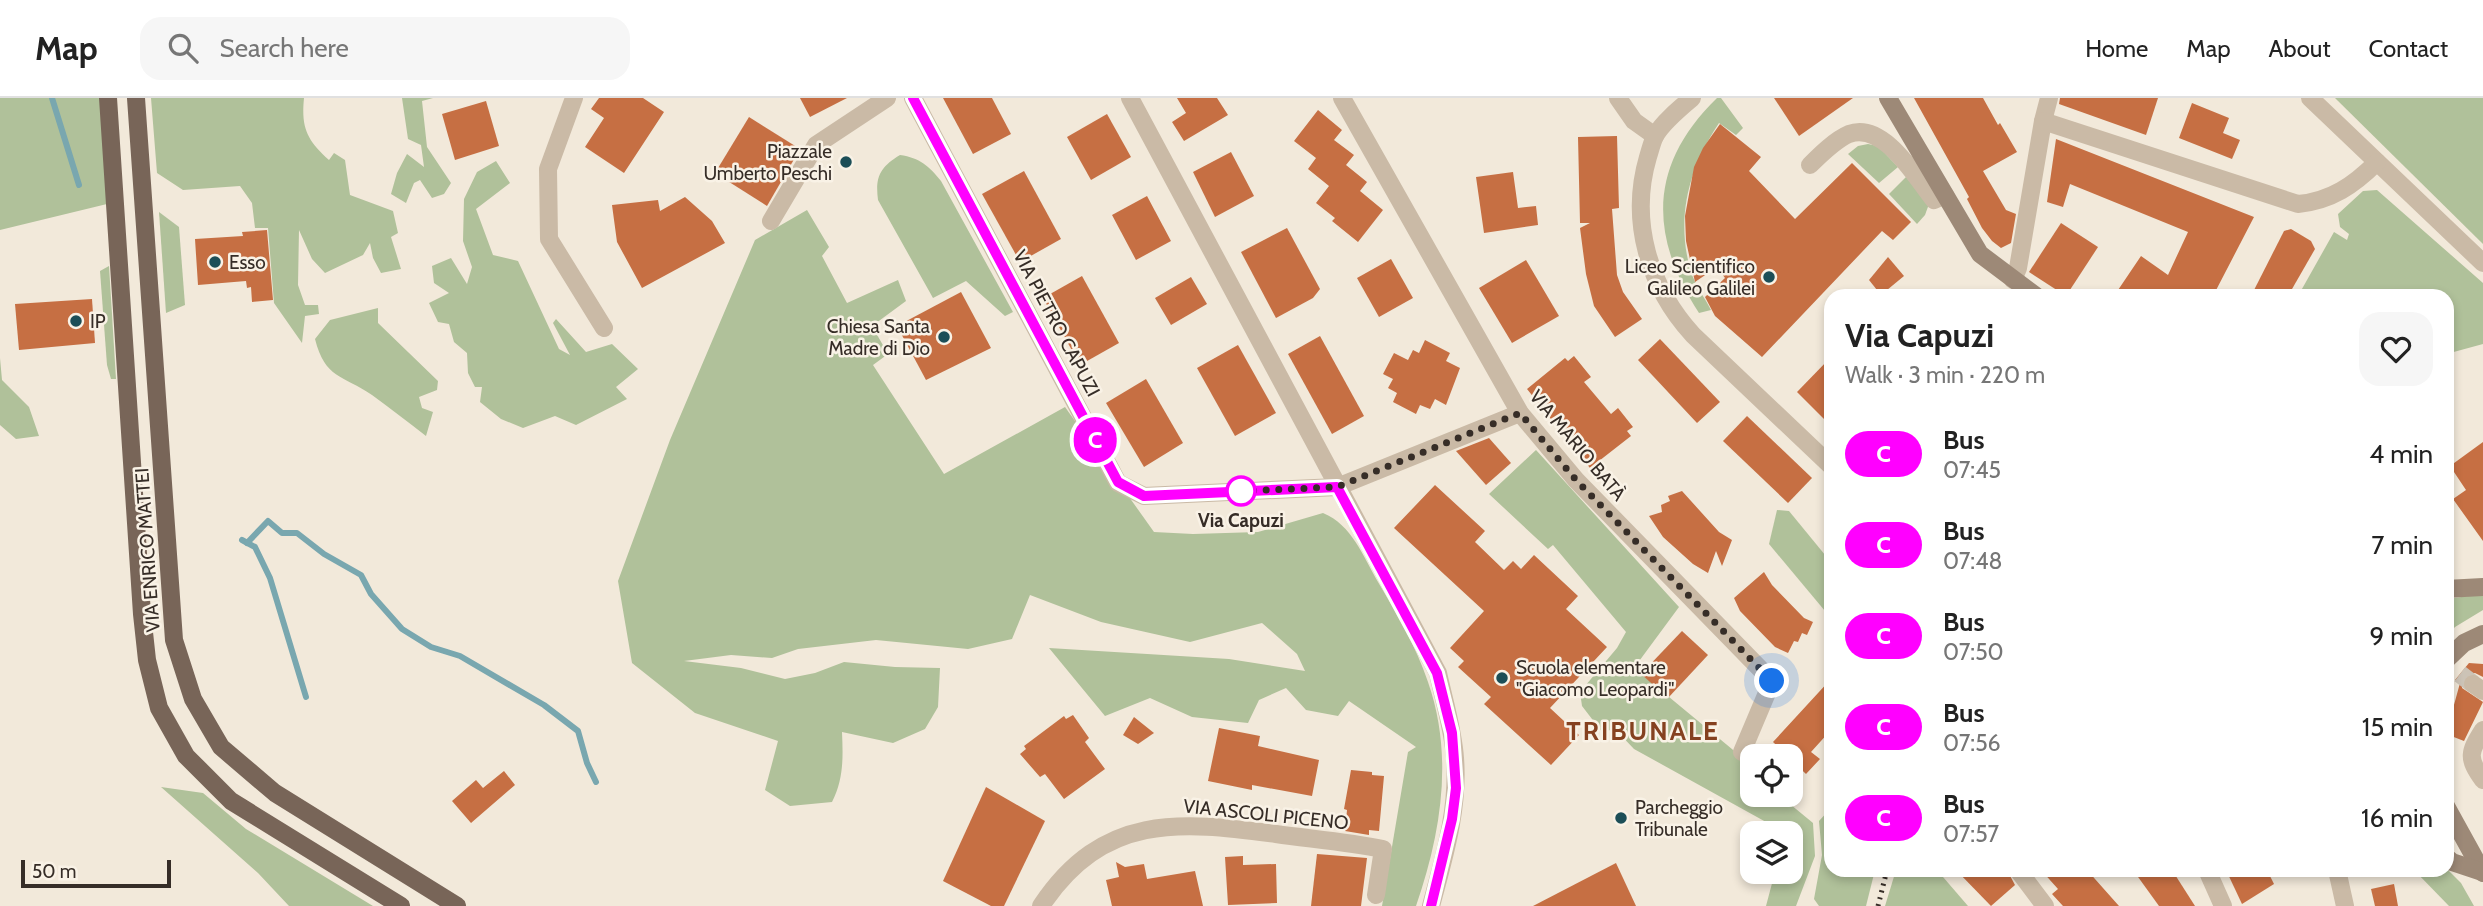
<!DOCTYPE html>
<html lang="en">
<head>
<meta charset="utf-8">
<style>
	body { margin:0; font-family:Cabin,sans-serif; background:#f6f6f6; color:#222; height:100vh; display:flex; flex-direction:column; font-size:26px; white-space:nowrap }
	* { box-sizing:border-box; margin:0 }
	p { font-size:23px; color:#767676 }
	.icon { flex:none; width:38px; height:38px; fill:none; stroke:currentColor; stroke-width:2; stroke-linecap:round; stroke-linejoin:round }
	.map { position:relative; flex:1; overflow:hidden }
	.panel { position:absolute; left:1824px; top:191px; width:630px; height:588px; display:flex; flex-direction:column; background:#fff; border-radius:21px; box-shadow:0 4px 10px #0003 }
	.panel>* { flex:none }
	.badge { padding:0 14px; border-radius:23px; font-size:24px; line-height:46px }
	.buttons { position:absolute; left:1740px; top:646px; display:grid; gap:14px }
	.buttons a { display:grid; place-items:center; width:63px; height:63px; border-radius:14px; background:#fff; box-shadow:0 4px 10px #0003; font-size:35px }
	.scale { position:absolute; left:21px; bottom:18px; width:150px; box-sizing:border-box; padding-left:7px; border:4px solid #362d27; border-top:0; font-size:19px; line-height:24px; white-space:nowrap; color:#362d27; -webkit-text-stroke:5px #f9f2e6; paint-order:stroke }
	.you { position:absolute; width:35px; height:35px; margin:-18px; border:5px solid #fff; border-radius:50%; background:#1a73e8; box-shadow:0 0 0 10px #1a73e833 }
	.map>.badge { position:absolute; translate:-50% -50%; box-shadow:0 0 0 4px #fff }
	.round { display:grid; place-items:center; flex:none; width:74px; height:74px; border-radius:21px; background:#f6f6f6 }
	.head { display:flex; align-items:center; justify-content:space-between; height:119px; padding:0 21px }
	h1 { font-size:33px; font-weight:800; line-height:52px }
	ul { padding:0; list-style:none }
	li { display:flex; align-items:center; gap:21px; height:91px; padding:0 21px }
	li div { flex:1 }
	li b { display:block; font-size:26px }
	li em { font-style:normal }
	li .badge { min-width:77px; font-weight:700; text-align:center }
	header { display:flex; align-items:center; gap:42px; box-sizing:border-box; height:98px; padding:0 35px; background:#fff; border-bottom:2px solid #e0e0e0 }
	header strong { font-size:33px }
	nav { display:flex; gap:38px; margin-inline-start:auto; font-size:24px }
	.search { width:490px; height:63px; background:#f6f6f6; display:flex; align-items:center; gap:18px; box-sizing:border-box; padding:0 24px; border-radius:21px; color:#767676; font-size:26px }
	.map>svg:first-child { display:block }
	.green { fill:#b0c19a }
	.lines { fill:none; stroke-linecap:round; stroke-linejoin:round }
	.stream { stroke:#79a7af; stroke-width:6 }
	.building { fill:#c66f43 }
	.minor-tunnel { stroke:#ccc3b6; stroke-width:18; stroke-dasharray:18 9; stroke-linecap:butt }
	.minor { stroke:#cabaa6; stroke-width:18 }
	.secondary { stroke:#9d8977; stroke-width:18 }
	.primary { stroke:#786558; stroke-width:18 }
	.rail { stroke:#362d27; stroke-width:5; stroke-dasharray:2 5; stroke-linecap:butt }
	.line-casing { stroke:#fff; stroke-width:16 }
	.line { stroke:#f0f; stroke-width:10 }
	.walk { stroke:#362d27; stroke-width:7; stroke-dasharray:0 12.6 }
	.poi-dot { fill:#1c4e57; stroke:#f9f2e6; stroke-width:2.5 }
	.stop-dot { fill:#fff; stroke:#f0f; stroke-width:3.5 }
	.labels { text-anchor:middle; stroke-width:5; stroke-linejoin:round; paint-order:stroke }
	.poi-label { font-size:19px; fill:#362d27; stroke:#f9f2e6; text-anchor:start }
	.street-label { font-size:19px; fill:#362d27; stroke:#f9f2e6 }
	.stop-label { font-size:19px; font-weight:bold; fill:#362d27; stroke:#f9f2e6 }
	.district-label { font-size:26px; font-weight:bold; letter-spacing:2px; fill:#854120; stroke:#f9f2e6 }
</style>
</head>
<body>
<header>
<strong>Map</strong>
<div class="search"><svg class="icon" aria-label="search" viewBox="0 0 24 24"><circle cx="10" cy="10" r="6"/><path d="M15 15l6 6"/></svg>Search here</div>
<nav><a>Home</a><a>Map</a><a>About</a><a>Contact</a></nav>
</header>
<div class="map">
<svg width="2483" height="808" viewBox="0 0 2483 808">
	<rect width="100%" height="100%" fill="#f2e9da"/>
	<g class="green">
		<path d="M0,0H102L107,106L0,132Z"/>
		<path d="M151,0H304C301,30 307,42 329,62L334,55L345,62L350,97L393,113L398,135L391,139L401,171L381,175L373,160L370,145L363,157L325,175L312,161L299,132L298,187L305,207H318L319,216L305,218L302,245L274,205L268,130H255L252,105L240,88L183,92L157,75Z"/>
		<path d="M402,0H433L422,3L427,49L451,85L444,96L432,100L420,82L414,85L406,105L391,96L397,75L407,56L424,69L421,47L408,41Z"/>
		<path d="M1717,0H1721L1743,30L1736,37L1719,25C1689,70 1675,120 1691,174C1695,187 1705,200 1711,212L1699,215C1649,138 1648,67 1717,0Z"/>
		<path d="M2335,0H2483V146Z"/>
		<path d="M1868,46L1878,48L1898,69L1879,85L1848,56L1858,48Z"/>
		<path d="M900,57C920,60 929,68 941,83L1013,214L1005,218L966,183L933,200L878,102C875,79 880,69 900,57Z"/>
		<path d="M496,63L510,85L476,111L493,157L518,163L559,251L570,257L553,225L556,221L586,254L612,246L638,271L616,289L627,301L576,327L555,318L523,330L501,321L480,304L482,289H475L468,275L467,255L454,244L449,226L438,224L429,205L449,195L434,185L432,168L451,160L467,186L472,169L463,143L464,101L477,74Z"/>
		<path d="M1906,79L1929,106L1925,117L1917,126L1889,96Z"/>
		<path d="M2377,92L2483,185V246L2450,255L2447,244L2446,198H2298L2334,134L2347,142L2349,136L2340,129L2338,116L2363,93Z"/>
		<path d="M807,112L829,149L822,158L847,205L898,182L906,203L872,228L888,256L873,267L944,376L1065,309L1154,434L1193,436L1258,434L1323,415C1352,427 1363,458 1378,484C1397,516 1416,548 1428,584C1454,658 1441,736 1416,808H1382L1408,654L1416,649L1349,603L1338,618L1306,612L1286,590L1259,602L1248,625L1192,619L1150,600L1105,618L1049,550L1229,561L1305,573L1297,556L1262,525L1190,544L1101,524L1030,497L1012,541L968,551L876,542L798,551L772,560L731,557L684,563L741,570L785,581L815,575L844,564L895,569L940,570L938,609L925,631L893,645L842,634C843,658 844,681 832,704L790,708L765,692L778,643L695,615L632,565L618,483L670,342L755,142Z"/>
		<path d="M159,114L179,129L185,207L166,215Z"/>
		<path d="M109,168L116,281H111L107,267L100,173Z"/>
		<path d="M378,210V225L438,283L437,292L419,299L422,310L433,314L426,338C408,324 390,310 372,297C343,277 325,281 315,241L330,222Z"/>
		<path d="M0,260L2,282L29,309L39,338L16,341L0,327Z"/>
		<path d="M1536,352L1679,509L1634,570L1744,661L1745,668L1752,673V696L1779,697L1813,725L1815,758L1796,808H1766L1775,774H1790V735H1786L1634,651L1615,631L1602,634L1582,608L1580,594L1617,550L1626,534L1553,447L1548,451L1489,396Z"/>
		<path d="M1777,412L1789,413L1830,463V519L1769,446Z"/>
		<path d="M2483,496V512L2455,529L2447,538V501Z"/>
		<path d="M161,689L203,695L246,731L373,808H289L258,775Z"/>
		<path d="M1830,711V772H1875L1866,808H1819L1814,801L1822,757L1819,723Z"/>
		<path d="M2447,771L2461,785L2474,808H2449L2414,772Z"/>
		<path d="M1896,772H1937L1968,808H1885Z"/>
	</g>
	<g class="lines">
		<g class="stream">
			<path d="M52,0L79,87"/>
			<path d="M242,442L255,449L270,480L306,599"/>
			<path d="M247,445L268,423L282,435H297L324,456L361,477L371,496L402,531L431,549L460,558L544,607L578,633L587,665L596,684"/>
		</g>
	</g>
	<g class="building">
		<path d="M599,0H643L664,14L624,75L585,49L604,20L591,11Z"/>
		<path d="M800,0H847L810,19Z"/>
		<path d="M943,0H992L1011,36L973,56Z"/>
		<path d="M1177,0H1217L1228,17L1184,43L1172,24L1186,15Z"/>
		<path d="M1774,0H1853L1799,38Z"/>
		<path d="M1914,0H1983L1998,27L2000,25L2017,54L1983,73L2006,112L2016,116L2011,145L2001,150L1992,143L1982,130L1967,101L1969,99Z"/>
		<path d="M2060,0H2158L2146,37L2059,6Z"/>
		<path d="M486,3L499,48L455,62L442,16Z"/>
		<path d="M2192,5L2229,20L2223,35L2240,42L2232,61L2179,40Z"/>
		<path d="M1318,12L1342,32L1334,42L1354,57L1346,67L1367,84L1360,93L1383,112L1358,144L1332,123L1335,120L1316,105L1329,88L1308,71L1316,60L1294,43Z"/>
		<path d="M1107,16L1131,59L1091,82L1067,39Z"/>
		<path d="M749,19L800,51L767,108L715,75Z"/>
		<path d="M1720,26L1761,59L1749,73L1795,121L1852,65L1911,124L1893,142L1882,133L1762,259L1715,218L1705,199L1725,180L1717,169L1695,184L1686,143L1685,118L1694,69L1703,50Z"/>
		<path d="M1617,38L1619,110L1612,111L1617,177L1623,194L1642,221L1615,239L1594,208L1586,176L1580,130L1590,125H1580L1578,39Z"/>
		<path d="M2056,41L2254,119L2213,198H2114L2141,158L2168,177L2188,134L2070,86L2063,109L2047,104Z"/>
		<path d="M1231,54L1254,98L1215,119L1193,74Z"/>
		<path d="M1024,73L1061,141L1020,164L982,96Z"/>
		<path d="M1513,74L1518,110L1536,108L1538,127L1484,135L1476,79Z"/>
		<path d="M1147,98L1171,143L1136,162L1112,117Z"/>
		<path d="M685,99L712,123L725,145L642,190L617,144L612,107L658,102L660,113Z"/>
		<path d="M2061,125L2098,149L2066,198L2029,174Z"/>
		<path d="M1287,130L1320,191L1313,200L1276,220L1241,154Z"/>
		<path d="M2291,131L2311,143L2315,151L2288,198H2251L2284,133Z"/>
		<path d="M267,132L273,202L252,204L251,189L247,190L246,183L198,187L195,141L243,138L242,134Z"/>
		<path d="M1888,159L1904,178L1881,197L1869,182Z"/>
		<path d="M1391,161L1413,200L1379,219L1357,180Z"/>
		<path d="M1526,162L1559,218L1512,245L1479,190Z"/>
		<path d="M1082,178L1119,245L1080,267L1043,200Z"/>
		<path d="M1191,179L1207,206L1171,227L1155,200Z"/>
		<path d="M961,194L991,250L926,282L897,228Z"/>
		<path d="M92,201L95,245L19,252L15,206Z"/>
		<path d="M1320,238L1364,318L1332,336L1288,256Z"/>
		<path d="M1660,241L1720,304L1697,325L1638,262Z"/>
		<path d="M1425,242L1450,255L1446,263L1460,270L1446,307L1435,301L1430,311L1420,307L1416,316L1393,304L1397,295L1388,290L1393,281L1383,276L1394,255L1408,262L1413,252L1419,255Z"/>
		<path d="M1238,247L1276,315L1235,338L1197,270Z"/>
		<path d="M1574,258L1591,279L1584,284L1611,316L1618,310L1633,329L1627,333L1631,338L1590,370L1527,291L1565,260L1568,263Z"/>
		<path d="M1830,260V327L1797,294Z"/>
		<path d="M1146,281L1183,345L1144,369L1106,305Z"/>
		<path d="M1747,318L1812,380L1788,405L1723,343Z"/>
		<path d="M1489,340L1511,365L1486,387L1456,353Z"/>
		<path d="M2483,344V443L2453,401L2466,392L2450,368Z"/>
		<path d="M1435,387L1485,433L1475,444L1504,472L1513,463L1521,471L1534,457L1578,498L1566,511L1607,549L1550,610L1579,637L1551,667L1484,606L1491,599L1458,569L1464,563L1450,550L1484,513L1394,430Z"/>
		<path d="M1682,393L1719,434L1732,442L1722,468L1716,453L1708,475L1693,466L1663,439L1649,418L1662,414L1661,407L1670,403L1668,398Z"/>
		<path d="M1764,474L1772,487L1804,520L1813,524L1807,537L1802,535L1798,544L1794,543L1788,555L1775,549L1740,513L1734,500Z"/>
		<path d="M1682,533L1708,557L1668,600L1641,576Z"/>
		<path d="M2469,565L2483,566V579L2475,575L2468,576L2462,584V590L2483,604L2464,643L2446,636L2460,585L2455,582Z"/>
		<path d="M1830,582V633L1811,654L1820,661L1806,676L1773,644Z"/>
		<path d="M1073,617L1089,640L1085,644L1105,671L1064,701L1045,676L1040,679L1020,656L1026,651L1024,648L1064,618L1066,621Z"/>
		<path d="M1134,619L1154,635L1138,646L1123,637Z"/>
		<path d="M1219,630L1260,638L1258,648L1319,662L1312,698L1252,687V692L1208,683Z"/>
		<path d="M1351,672L1372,674V677L1384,678L1379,733L1369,732V737L1345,733L1347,712L1344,711Z"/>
		<path d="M504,673L515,687L471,725L452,703L476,682L483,690Z"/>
		<path d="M986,689L1045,723L1004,808H991L943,783Z"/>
		<path d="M1317,756L1367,760L1361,808H1311Z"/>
		<path d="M1243,758V767L1276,766L1277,805L1228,807L1225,759Z"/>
		<path d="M1116,764L1125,769L1144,766L1147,781L1195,773L1203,808H1112L1106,782L1119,779Z"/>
		<path d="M1616,765L1636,808H1533Z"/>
		<path d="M1956,772H2007L2015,787L1991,808Z"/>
		<path d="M2041,772H2087L2119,808H2063L2052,796L2058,791Z"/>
		<path d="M2133,772H2172L2195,808H2159Z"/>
		<path d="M2226,772H2267L2274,786L2242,806Z"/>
		<path d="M2394,786L2398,808H2375L2371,791Z"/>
	</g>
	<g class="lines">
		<path class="minor-tunnel" d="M2460,576L2473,586"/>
		<g class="minor">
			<path d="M574,0L548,71L549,141L604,230"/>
			<path d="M913,0L1118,385L1144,398L1337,389L1520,315"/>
			<path d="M1130,0L1438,575C1444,603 1453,631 1455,660C1459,711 1444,759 1431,808"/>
			<path d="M1342,0L1520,315L1576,382L1772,583L1742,654"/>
			<path d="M1618,0L1634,23L1655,38"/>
			<path d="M1692,0C1680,10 1662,25 1655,38C1652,44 1650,53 1648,59C1629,123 1649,189 1693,237L1830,367"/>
			<path d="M2310,0L2483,165"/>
			<path d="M2043,23L2049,0"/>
			<path d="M1810,67C1820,57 1835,42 1849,36C1884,23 1916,80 1934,102L1945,97"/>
			<path d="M771,123L816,47L887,0"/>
			<path d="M2013,182L2018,170L2043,23L2298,106C2331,103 2354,87 2377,64"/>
			<path d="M2473,586L2483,593"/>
			<path d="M2483,632C2469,654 2467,660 2483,682"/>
			<path d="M2018,772L2045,808"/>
			<path d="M2207,772L2223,808"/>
			<path d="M2337,772L2345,808"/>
			<path d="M1041,808C1103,715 1179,723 1276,736C1312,741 1348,744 1383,751L1376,797"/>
		</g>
		<g class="secondary">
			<path d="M1888,0L1980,156L2036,198"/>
			<path d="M2446,491L2483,489"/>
			<path d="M2446,562L2464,545L2483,536"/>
			<path d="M2446,708L2483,775"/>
			<path d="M2446,759L2452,764L2482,774"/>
		</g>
		<g class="primary">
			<path d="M108,0L142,516L147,562L159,610L186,658L231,703L401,808"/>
			<path d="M136,0L174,542L193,601L221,649L275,695L457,808"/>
		</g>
		<path class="rail" d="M1878,808L1887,772"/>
	</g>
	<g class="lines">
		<defs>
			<path id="line" d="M913,0L1118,384L1144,398L1337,389L1437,575L1452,635L1456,690L1452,721L1431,808"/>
		</defs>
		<use href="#line" class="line-casing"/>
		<use href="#line" class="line"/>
		<path class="walk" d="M1241,393L1337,389L1520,315L1576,382L1772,583"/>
	</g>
	<g class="poi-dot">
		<circle cx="846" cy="64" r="7"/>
		<circle cx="215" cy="164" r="7"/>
		<circle cx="1769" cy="179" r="7"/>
		<circle cx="76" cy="223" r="7"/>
		<circle cx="944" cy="239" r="7"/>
		<circle cx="1502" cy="580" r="7"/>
		<circle cx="1621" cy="720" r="7"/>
	</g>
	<circle class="stop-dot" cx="1241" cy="393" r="14"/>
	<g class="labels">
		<g class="poi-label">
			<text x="832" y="60" text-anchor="end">Piazzale<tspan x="832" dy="22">Umberto Peschi</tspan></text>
			<text x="229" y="171">Esso</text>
			<text x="1755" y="175" text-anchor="end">Liceo Scientifico<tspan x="1755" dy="22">Galileo Galilei</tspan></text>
			<text x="90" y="230">IP</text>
			<text x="930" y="235" text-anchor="end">Chiesa Santa<tspan x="930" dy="22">Madre di Dio</tspan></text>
			<text x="1516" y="576">Scuola elementare<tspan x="1516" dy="22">"Giacomo Leopardi"</tspan></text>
			<text x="1635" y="716">Parcheggio<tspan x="1635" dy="22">Tribunale</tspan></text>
		</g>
		<g class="street-label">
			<text transform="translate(1057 225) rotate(62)" y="7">VIA PIETRO CAPUZI</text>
			<text transform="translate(1578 347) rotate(50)" y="7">VIA MARIO BATÀ</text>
			<text transform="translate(147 452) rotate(-94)" y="7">VIA ENRICO MATTEI</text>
			<text transform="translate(1266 716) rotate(6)" y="7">VIA ASCOLI PICENO</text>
		</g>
		<g class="stop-label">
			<text x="1241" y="429">Via Capuzi</text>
		</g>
		<g class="district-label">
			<text x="1643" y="642">TRIBUNALE</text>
		</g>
	</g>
</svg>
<div class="buttons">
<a><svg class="icon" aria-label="locate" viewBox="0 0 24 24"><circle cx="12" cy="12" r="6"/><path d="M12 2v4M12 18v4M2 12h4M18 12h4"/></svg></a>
<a><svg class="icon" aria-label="layers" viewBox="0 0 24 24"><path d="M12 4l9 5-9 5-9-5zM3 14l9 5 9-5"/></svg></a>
</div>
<div class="scale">50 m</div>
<div class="you" style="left:1772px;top:583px"></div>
<b class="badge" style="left:1095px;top:342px;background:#f0f;color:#fff">C</b>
<section class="panel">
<div class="head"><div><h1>Via Capuzi</h1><p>Walk · 3 min · 220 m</p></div><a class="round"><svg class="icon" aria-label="heart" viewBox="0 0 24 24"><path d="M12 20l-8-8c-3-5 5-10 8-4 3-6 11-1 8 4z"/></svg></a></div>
<ul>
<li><span class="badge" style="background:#f0f;color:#fff">C</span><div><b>Bus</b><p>07:45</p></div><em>4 min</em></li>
<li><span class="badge" style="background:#f0f;color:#fff">C</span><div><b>Bus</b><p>07:48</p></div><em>7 min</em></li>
<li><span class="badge" style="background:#f0f;color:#fff">C</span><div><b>Bus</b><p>07:50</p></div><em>9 min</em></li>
<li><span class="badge" style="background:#f0f;color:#fff">C</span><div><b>Bus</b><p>07:56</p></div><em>15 min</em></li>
<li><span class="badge" style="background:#f0f;color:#fff">C</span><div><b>Bus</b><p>07:57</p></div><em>16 min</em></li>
</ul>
</section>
</div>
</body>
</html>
